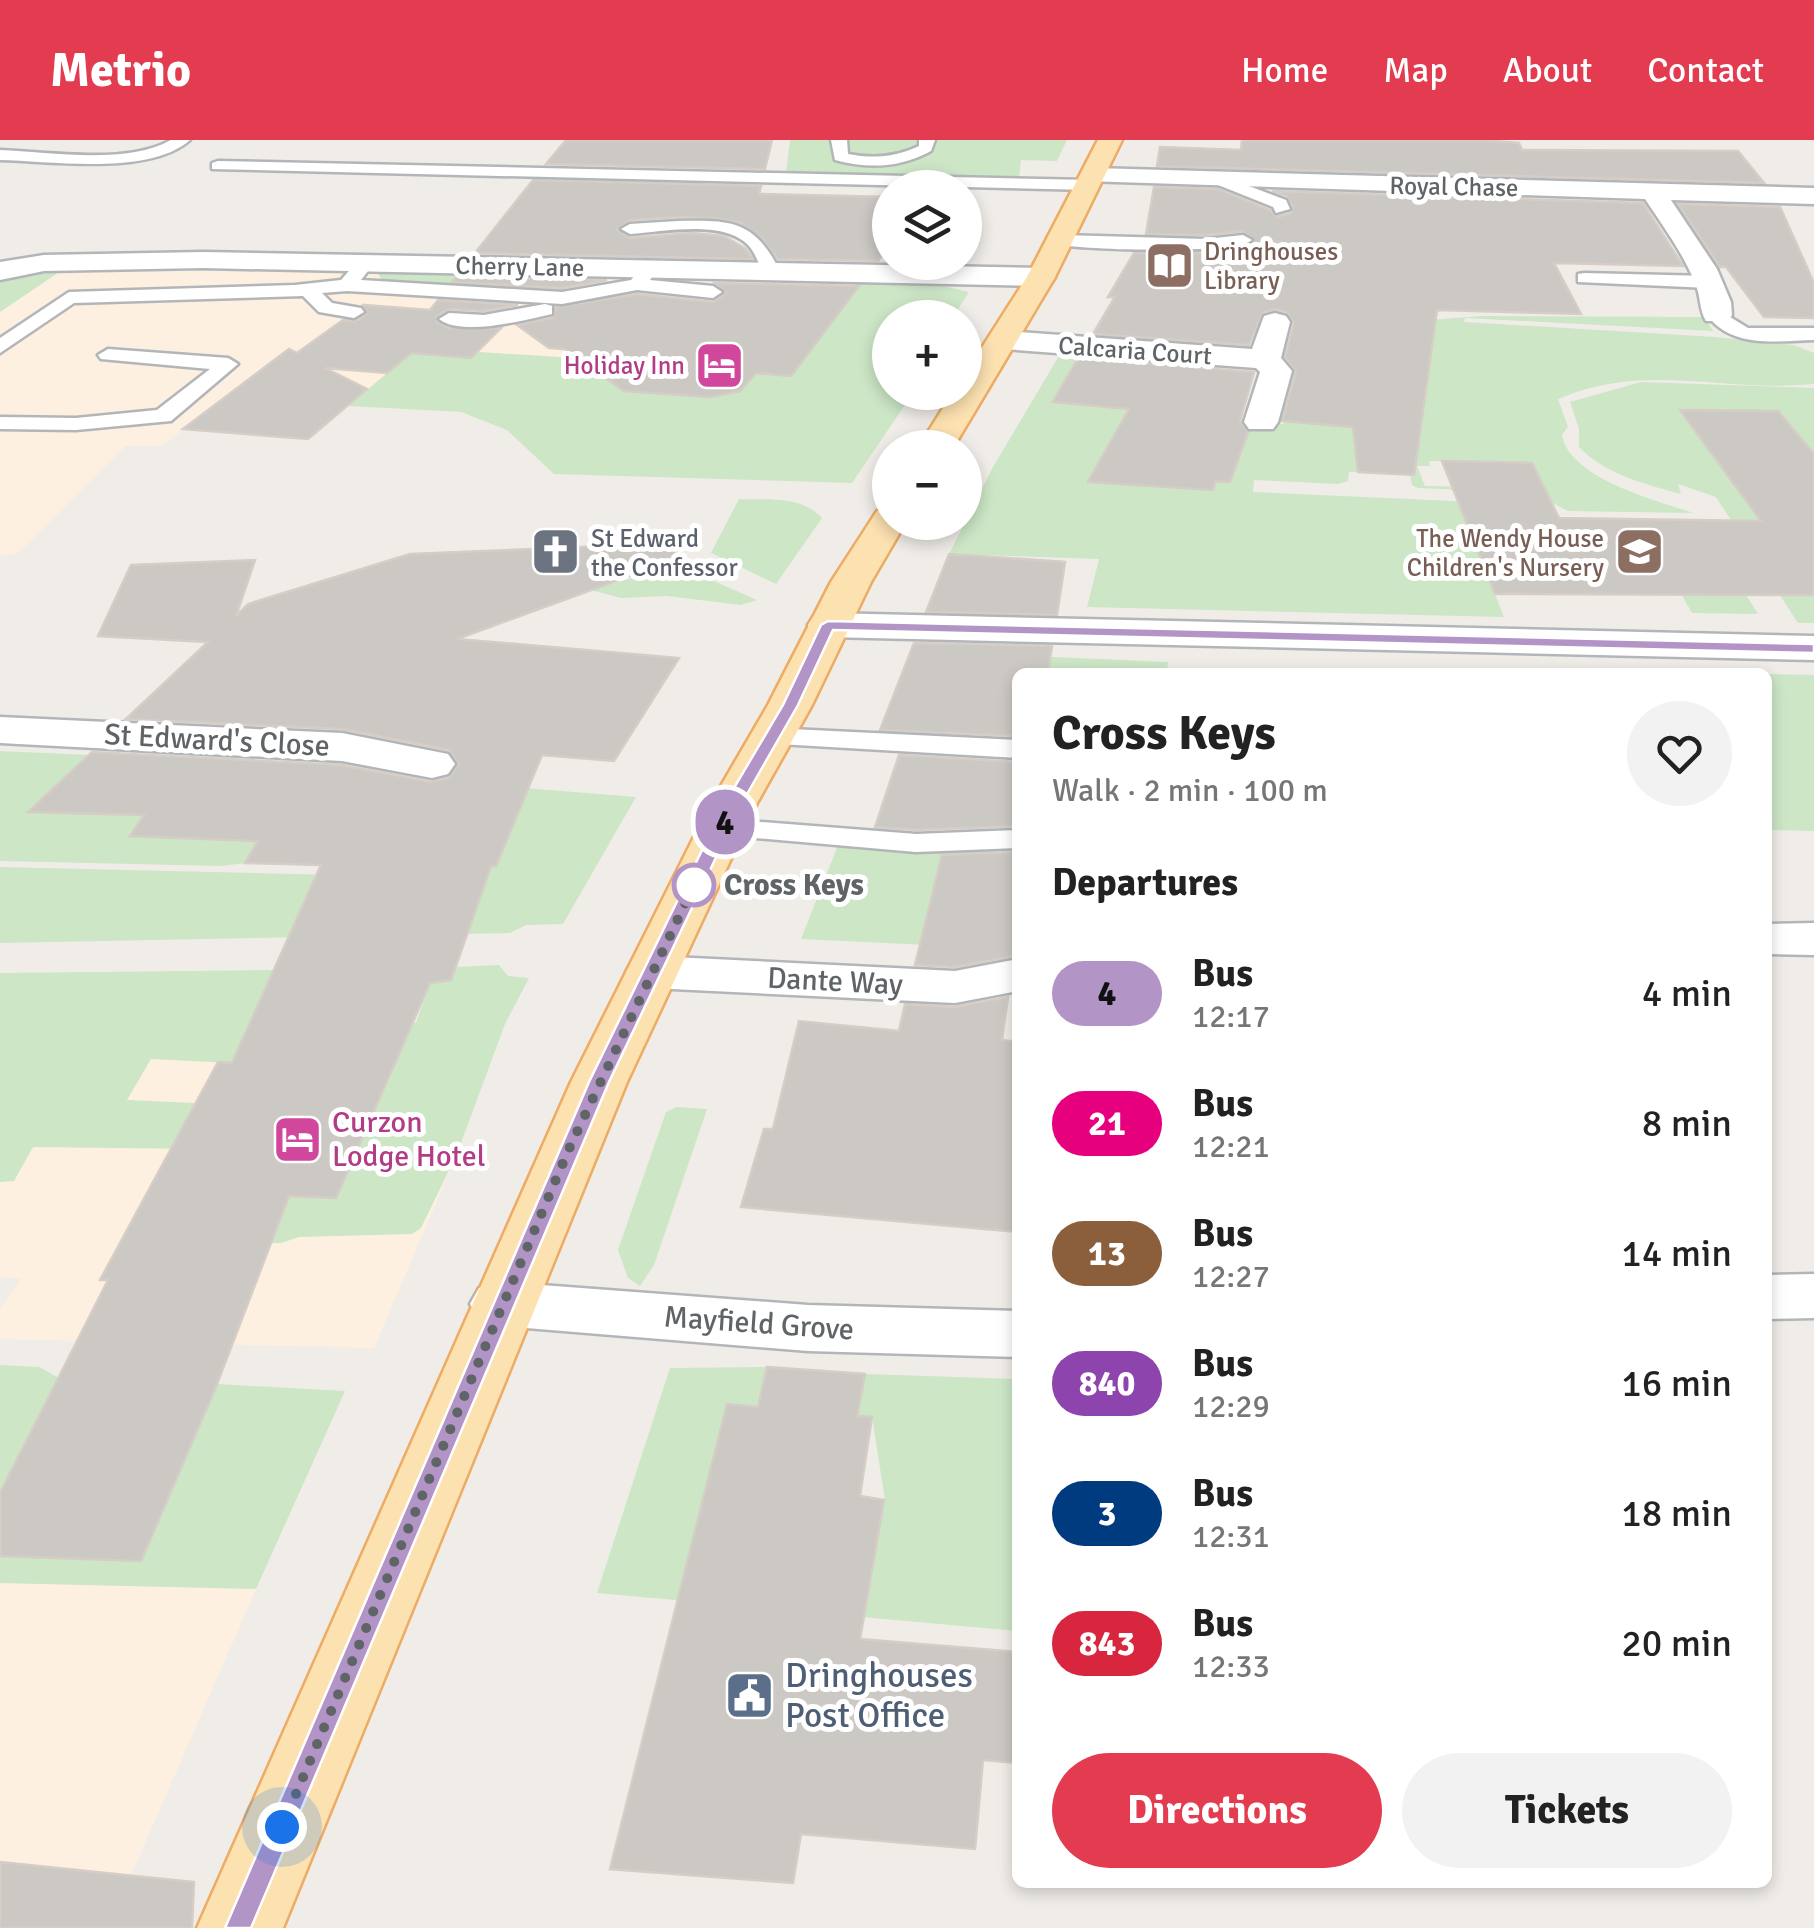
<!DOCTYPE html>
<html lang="en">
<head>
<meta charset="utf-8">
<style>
	body { margin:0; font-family:Signika,sans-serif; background:#f2f2f2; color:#222; height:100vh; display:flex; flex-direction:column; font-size:38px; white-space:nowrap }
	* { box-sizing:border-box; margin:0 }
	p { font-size:32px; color:#767676 }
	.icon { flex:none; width:55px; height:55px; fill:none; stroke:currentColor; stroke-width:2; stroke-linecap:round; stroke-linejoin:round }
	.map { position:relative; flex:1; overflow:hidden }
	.drawer { position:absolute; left:1012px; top:528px; width:760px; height:1220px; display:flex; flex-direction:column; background:#fff; border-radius:15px; box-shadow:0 5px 15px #0003 }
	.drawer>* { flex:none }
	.badge { padding:0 20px; border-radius:32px; font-size:35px; line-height:65px }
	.controls { position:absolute; left:872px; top:30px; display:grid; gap:20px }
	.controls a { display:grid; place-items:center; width:110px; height:110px; border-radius:50%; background:#fff; box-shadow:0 5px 15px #0003; font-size:50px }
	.you { position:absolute; width:50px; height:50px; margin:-25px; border:8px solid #fff; border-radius:50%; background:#1a73e8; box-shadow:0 0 0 15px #1a73e833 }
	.map>.badge { position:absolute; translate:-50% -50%; box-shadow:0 0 0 5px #fff }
	h2 { padding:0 40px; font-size:38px; line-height:90px }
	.round { display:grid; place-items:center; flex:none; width:105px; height:105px; border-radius:52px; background:#f2f2f2 }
	.headline { display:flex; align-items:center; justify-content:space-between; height:170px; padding:0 40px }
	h1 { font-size:48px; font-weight:700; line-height:75px }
	.primary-button { display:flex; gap:20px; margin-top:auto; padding:20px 40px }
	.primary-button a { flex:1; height:115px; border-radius:60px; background:#e33b4f; color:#fff; font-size:40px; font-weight:700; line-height:115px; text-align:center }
	.primary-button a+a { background:#f2f2f2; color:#222 }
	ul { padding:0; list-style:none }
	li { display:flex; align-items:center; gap:30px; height:130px; padding:0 40px }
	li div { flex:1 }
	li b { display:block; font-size:38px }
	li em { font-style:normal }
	li .badge { min-width:110px; font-weight:700; text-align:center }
	header { display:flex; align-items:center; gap:60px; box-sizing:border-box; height:140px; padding:0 50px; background:#e33b4f; color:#fff }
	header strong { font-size:48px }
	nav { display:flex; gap:55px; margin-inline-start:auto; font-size:35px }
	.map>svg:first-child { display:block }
	.commercial { fill:#fdf0e0 }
	.green { fill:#cce6c6; fill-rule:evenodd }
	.building { fill:#ccc8c4; stroke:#d5cdc6; stroke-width:2.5 }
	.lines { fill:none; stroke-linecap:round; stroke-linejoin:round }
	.service-casing { stroke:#b3b6b9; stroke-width:5 }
	.minor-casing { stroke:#b3b6b9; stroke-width:5 }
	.tertiary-casing { stroke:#b3b6b9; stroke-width:5 }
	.primary-casing { stroke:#edab64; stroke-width:5 }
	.service { fill:#fff; fill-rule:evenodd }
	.minor { fill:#fff; fill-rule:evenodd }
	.tertiary { fill:#fff; fill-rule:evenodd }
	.primary { fill:#fce1b1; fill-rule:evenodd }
	.line { fill:#b294c6; stroke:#fff; stroke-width:2.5 }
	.walk { stroke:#5f6467; stroke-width:10; stroke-dasharray:0 18 }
	.stop-dot { fill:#fff; stroke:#b294c6; stroke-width:5 }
	.labels { text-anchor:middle; stroke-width:10; stroke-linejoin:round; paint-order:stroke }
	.far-street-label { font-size:25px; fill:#5f6467; stroke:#fff }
	.far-education-label { font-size:25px; fill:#785e54; stroke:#fff; text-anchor:start }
	.far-hotel-label { font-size:25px; fill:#b23c85; stroke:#fff; text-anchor:end }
	.far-worship-label { font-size:25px; fill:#5b616d; stroke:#fff; text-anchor:start }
	.street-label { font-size:30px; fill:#5f6467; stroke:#fff }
	.stop-label { font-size:30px; font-weight:bold; fill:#5f6467; stroke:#fff; text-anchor:start }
	.hotel-label { font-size:30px; fill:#b23c85; stroke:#fff; text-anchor:start }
	.near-service-label { font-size:35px; fill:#4e5e75; stroke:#fff; text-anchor:start }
</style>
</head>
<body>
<header>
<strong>Metrio</strong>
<nav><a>Home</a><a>Map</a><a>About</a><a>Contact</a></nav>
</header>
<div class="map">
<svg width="1814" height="1788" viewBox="0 0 1814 1788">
	<rect width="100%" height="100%" fill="#f0ede8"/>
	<g class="commercial">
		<path d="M265,126L944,146L969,152L953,177L890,178V252L913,253L507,290L461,272L348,266L308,299L183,289L163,306H125L18,413L0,416V172L65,128Z"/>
		<path d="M0,883L505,884L457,1014L374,1208L0,1199V1170L21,1139L0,1137Z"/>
		<path d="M0,1443L256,1449L108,1788H0Z"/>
	</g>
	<g class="green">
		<path d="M790,0H1067L1057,21L1021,20L1019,38L786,34Z"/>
		<path d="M65,128L0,172V142Z"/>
		<path d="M378,133L610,138L556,151L387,141L381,139Z"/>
		<path d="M856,143L944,146L969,152L953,177L890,178V252L913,253L852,343L554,334L507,290L461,272L348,266L411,213L471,218L479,212L592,219L624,251L710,257L740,251L756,233L791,236L853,153L849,152Z"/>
		<path d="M1225,175L1389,183L1482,176L1704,177L1713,191L1465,178L1464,182L1715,197L1794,205L1814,213V244C1725,253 1645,221 1558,259L1568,287L1562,295C1570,339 1656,360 1693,373L1568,371L1541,357L1514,352L1418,348L1412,345L1406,313L1356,311L1358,332H1349L1348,341L1338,344L1254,340L1253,352L1520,364L1488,437L1504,477L1087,467L1099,419L949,414L993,327L1059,216L1080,215L1054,262L1142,270L1205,246L1214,226L1219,227L1202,277L1283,284L1295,252L1290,247L1294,232L1282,219L1297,183L1224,178ZM1342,258L1407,291L1337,286ZM1243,306L1230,342L1215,341L1212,350L1090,342ZM1429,321L1532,323L1545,348L1425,346L1417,326H1430Z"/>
		<path d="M1641,242L1814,248V483H1798L1716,357L1678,344L1681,354C1645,344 1606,335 1579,307V289L1570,262Z"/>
		<path d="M739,359C767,360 802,355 822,378L776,444L711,413Z"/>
		<path d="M677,425L757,460L741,465L667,456L621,458L591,450Z"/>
		<path d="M1665,425L1728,426L1758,474L1692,473Z"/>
		<path d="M1031,516L1168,522L1167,532H1048V526Z"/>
		<path d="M1768,534L1814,535V691L1768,690Z"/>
		<path d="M0,611L181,619L264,691L245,723L222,726L0,721Z"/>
		<path d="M512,647L636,657L563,784L526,785L510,793L0,803V727L336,735L339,728L312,725L342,671L496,726L517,675Z"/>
		<path d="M838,705L913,711L998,707L996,717L937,734L928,771L948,806L801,799Z"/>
		<path d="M499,825L508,836L529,838L505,884L457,1014L421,1088L412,1094L299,1097L281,1103L247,1104L210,1064L178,1062L203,1009L33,1007L14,1041L0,1042V833L273,830L251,881L416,883L430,843L450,840L454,827ZM151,919L392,931H393L336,1058L207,1051L242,982L188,979L196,963L127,960Z"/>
		<path d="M677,967L707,969L654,1125L640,1146L628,1138L618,1110L666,972Z"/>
		<path d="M0,1225L39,1227L59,1238L0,1353Z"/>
		<path d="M767,1227L758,1267L727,1264L714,1322L867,1459L885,1360L872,1277L857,1276L865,1234L1017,1239V1491L597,1453L670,1228Z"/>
		<path d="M217,1244L345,1251L256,1449L0,1443V1360L8,1416L141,1421Z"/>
	</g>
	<g class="building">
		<path d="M566,0H772L765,29L546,24Z"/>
		<path d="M1242,0H1482L1519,3L1522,10L1738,11L1764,43L1157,26L1160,7L1241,10Z"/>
		<path d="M533,40L761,46L759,54L890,57V105L878,121L778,119L763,99L741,83L714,78L678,77L630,80L617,90L630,98L692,93L724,96L746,109L753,119L475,113Z"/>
		<path d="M1154,47L1218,49L1270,70L1277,77L1291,73L1293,67L1287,56L1272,51L1643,63L1683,126L1554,123L1581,174L1437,170L1414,335L1358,332L1353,287L1282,281L1296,232L1285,217L1294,183L1287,172L1276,169L1263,172L1249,205L1093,194L1115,157H1108L1134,113L1218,112L1255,102L1243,91L1206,95L1146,94Z"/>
		<path d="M1678,64L1780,67L1814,143V178L1764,177L1726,127H1720Z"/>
		<path d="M456,137L607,140L562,148L452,142Z"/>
		<path d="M715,143L859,146L791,236L756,233L740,251L710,257L624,251L565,209L549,208L517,185L553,178L556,167L637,154L713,162L726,153Z"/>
		<path d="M438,160L518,165L484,171L449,169L437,176V182L448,188H501L471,218L411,213L387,233L325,228L367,249L308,299L183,289L289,209L297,213L343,180L356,181L366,175L363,165L430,170Z"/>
		<path d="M1078,218L1254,232L1240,281L1248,292L1230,342L1215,341L1213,350L1088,342L1129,269L1053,262Z"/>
		<path d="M1680,270L1778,271L1814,314V455L1495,454L1442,321L1532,323L1559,378L1761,381Z"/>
		<path d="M679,403L682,417L457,499L679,518L614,621L542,615L496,726H491L451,840L430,843L336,1058L289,1056L217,1244L141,1421L0,1416V1353L108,1140H100L218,922L232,923L321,725L245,723L258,701L130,696L144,675L28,672L92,612L342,625L431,642L449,638L459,624L449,610L342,589L126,579L208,502L98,496L131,425L255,420L236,476L248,464L410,414Z"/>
		<path d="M949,414L1065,422L1057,475L926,472Z"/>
		<path d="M914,503L1052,506L1048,532H1018V596L880,590Z"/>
		<path d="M899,615L1018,622V686L916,690L875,687Z"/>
		<path d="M1018,712L1014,816L955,827L915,825L942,715Z"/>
		<path d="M1008,857L1002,900L1018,902V1092L741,1067L764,989H773L799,881L899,891L905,864L955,867Z"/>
		<path d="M767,1227L865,1234L857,1276L872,1277L860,1356L884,1360L860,1499L1018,1512V1623L983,1620L975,1709L801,1694L793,1743L610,1729L727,1264L758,1267Z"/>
		<path d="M0,1722L194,1742L192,1788H0Z"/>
	</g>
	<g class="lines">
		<defs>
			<g id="service">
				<path d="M171,0H190C150,36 51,21 0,20V10C49,12 128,25 171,0Z"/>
				<path d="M831,0H847L848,14C873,19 896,17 919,6V0H935L931,11C900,28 869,29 835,20Z"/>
				<path d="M218,21L1090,40L1098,45L1090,50L212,29V23Z"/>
				<path d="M1213,37H1225L1286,60L1290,69L1276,73L1273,67L1213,43Z"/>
				<path d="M678,81C732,80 754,80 780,131L771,136L765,135C759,126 756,114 749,106C724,79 663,92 630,94L621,89L630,84Z"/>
				<path d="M1061,95L1206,99L1243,95L1252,100C1233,115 1084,110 1055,104L1052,100Z"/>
				<path d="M362,122L371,127L361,140L562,152L631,140L643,125L649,124L658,129L650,140L713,146L722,152L713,158L637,150L562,164L347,151L322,153L332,163L361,168L364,172L354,178L319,172L303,156L74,163L0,213V198L69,152L295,145L341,140L356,123Z"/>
				<path d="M1584,133L1709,136L1718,142L1709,148L1578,142V134Z"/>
				<path d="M545,164L552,166V174C525,180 461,197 439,179L449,173L484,175Z"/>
				<path d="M1717,169L1748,188H1814V200C1777,201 1732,209 1707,175Z"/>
				<path d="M108,209L228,218L238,224L171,281L76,290L0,289V277L76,278L157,270L210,229L101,219L98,215Z"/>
				<path d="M770,588L1018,600V618L760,603L756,597L760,591Z"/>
				<path d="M722,679L916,694L1018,690V708L916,712L711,694L707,688L711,682Z"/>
			</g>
			<g id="minor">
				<path d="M1094,28L1814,48V64L1671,60L1717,129L1731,162L1732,175L1728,181H1706C1699,170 1701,156 1695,143C1683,113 1663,86 1645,59L1085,41L1081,36Z"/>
				<path d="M203,112L1041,128L1051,131L1055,137L1051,143L1041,146L203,128L44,131L0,140V122L44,115Z"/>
				<path d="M1275,173L1286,176L1290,182L1281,218L1292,231L1278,282L1273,289H1249L1244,282L1260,232L1256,228L1004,209L993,207L989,200L993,193L1004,191L1252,209L1264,176Z"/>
				<path d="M0,577L342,593L448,614L455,624L448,634L432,638L342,621L0,603Z"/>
				<path d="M1814,783V815L1768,814V784Z"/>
				<path d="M652,816L955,831L1018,819V851L955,863L652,848L633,843L626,832L633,821Z"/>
				<path d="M1814,1134V1178L1768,1179V1135Z"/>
				<path d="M502,1142L808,1165L1018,1171V1217L808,1211L502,1186L479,1180L470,1164L479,1148Z"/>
			</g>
			<path id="tertiary" d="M828,473L1814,496V520L828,497L814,494L808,485L814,476Z"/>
			<g id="primary">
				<path d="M1098,0H1122L1055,137L953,308H918L953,252H965V234L1027,137Z"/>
				<path d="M890,368V382H906L871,442L812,565L757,663L627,942L283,1788H197L571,942L711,663L768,565L831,442L877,371Z"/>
			</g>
		</defs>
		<use href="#service" class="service-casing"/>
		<use href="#minor" class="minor-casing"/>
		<use href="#tertiary" class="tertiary-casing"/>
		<use href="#primary" class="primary-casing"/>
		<use href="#service" class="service"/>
		<use href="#minor" class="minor"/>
		<use href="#tertiary" class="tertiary"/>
		<use href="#primary" class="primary"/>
	</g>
	<path class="line" d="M828,481L1814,504V513L833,490L798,565L742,663L609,942L251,1788H225L589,942L725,663L783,565L821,485Z"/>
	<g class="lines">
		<path class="walk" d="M282,1687L568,1011L694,745"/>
	</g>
	<defs>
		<symbol id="library-square" viewBox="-11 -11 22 22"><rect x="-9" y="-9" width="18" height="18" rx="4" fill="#8d6e63" stroke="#fff"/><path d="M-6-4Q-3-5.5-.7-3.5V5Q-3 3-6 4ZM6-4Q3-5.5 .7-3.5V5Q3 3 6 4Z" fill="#fff"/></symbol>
		<symbol id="hotel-square" viewBox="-11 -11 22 22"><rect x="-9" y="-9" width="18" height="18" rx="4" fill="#d1479c" stroke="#fff"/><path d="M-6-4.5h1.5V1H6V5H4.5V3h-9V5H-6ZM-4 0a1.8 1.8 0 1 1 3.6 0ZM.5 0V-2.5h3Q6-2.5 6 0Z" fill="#fff"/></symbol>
		<symbol id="church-square" viewBox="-11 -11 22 22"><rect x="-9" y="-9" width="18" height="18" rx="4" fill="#6b7280" stroke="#fff"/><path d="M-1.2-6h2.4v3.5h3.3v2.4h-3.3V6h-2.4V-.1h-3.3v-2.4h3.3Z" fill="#fff"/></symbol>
		<symbol id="school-square" viewBox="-11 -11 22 22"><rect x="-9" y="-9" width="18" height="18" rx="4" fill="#8d6e63" stroke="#fff"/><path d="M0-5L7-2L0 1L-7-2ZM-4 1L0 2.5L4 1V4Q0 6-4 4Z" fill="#fff"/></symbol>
		<symbol id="civic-square" viewBox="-11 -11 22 22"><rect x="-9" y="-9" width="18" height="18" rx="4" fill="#5c6f8a" stroke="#fff"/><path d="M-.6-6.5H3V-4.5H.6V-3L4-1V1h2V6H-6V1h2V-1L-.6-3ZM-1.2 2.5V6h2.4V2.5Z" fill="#fff"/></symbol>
	</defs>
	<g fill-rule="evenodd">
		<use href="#library-square" x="1142" y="98" width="55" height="55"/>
		<use href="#hotel-square" x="692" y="198" width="55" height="55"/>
		<use href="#church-square" x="528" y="384" width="55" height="55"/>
		<use href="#school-square" x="1612" y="384" width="55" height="55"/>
		<use href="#hotel-square" x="270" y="972" width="55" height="55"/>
		<use href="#civic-square" x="722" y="1528" width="55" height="55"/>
	</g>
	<circle class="stop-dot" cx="694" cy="745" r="20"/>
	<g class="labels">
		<g class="far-street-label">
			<text transform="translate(1454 46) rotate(1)" y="9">Royal Chase</text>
			<text transform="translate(520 126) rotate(1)" y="9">Cherry Lane</text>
			<text transform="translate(1135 210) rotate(4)" y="9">Calcaria Court</text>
		</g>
		<g class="far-education-label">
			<text x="1204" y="120">Dringhouses<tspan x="1204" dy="29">Library</tspan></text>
			<text x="1604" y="407" text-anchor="end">The Wendy House<tspan x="1604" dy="29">Children's Nursery</tspan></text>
		</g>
		<g class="far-hotel-label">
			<text x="685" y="234">Holiday Inn</text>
		</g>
		<g class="far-worship-label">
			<text x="591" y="407">St Edward<tspan x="591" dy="29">the Confessor</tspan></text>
		</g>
		<g class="street-label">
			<text transform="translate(217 600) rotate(3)" y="10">St Edward's Close</text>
			<text transform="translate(835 841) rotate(3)" y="10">Dante Way</text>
			<text transform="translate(759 1183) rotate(4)" y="10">Mayfield Grove</text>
		</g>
		<g class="stop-label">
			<text x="724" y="755">Cross Keys</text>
		</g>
		<g class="hotel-label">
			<text x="332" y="992">Curzon<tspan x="332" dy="34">Lodge Hotel</tspan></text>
		</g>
		<g class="near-service-label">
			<text x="785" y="1547">Dringhouses<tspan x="785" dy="40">Post Office</tspan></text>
		</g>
	</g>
</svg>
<div class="controls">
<a><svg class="icon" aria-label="layers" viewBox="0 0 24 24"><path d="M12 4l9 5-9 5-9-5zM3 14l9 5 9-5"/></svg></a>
<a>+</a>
<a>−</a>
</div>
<div class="you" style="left:282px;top:1687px"></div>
<b class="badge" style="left:725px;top:682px;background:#b294c6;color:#111">4</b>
<section class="drawer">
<div class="headline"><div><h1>Cross Keys</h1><p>Walk · 2 min · 100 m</p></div><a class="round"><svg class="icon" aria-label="heart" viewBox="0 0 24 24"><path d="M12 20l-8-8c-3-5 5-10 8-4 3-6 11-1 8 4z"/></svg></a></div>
<h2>Departures</h2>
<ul>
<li><span class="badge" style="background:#b294c6;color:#111">4</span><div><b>Bus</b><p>12:17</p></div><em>4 min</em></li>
<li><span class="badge" style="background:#e6007e;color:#fff">21</span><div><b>Bus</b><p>12:21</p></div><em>8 min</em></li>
<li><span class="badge" style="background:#8b5e3c;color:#fff">13</span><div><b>Bus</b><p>12:27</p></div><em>14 min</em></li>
<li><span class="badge" style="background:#8e44ad;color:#fff">840</span><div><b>Bus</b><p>12:29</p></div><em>16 min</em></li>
<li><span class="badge" style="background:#003b80;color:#fff">3</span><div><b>Bus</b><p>12:31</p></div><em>18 min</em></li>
<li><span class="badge" style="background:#d7263d;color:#fff">843</span><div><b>Bus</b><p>12:33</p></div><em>20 min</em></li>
</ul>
<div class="primary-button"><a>Directions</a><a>Tickets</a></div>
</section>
</div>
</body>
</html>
